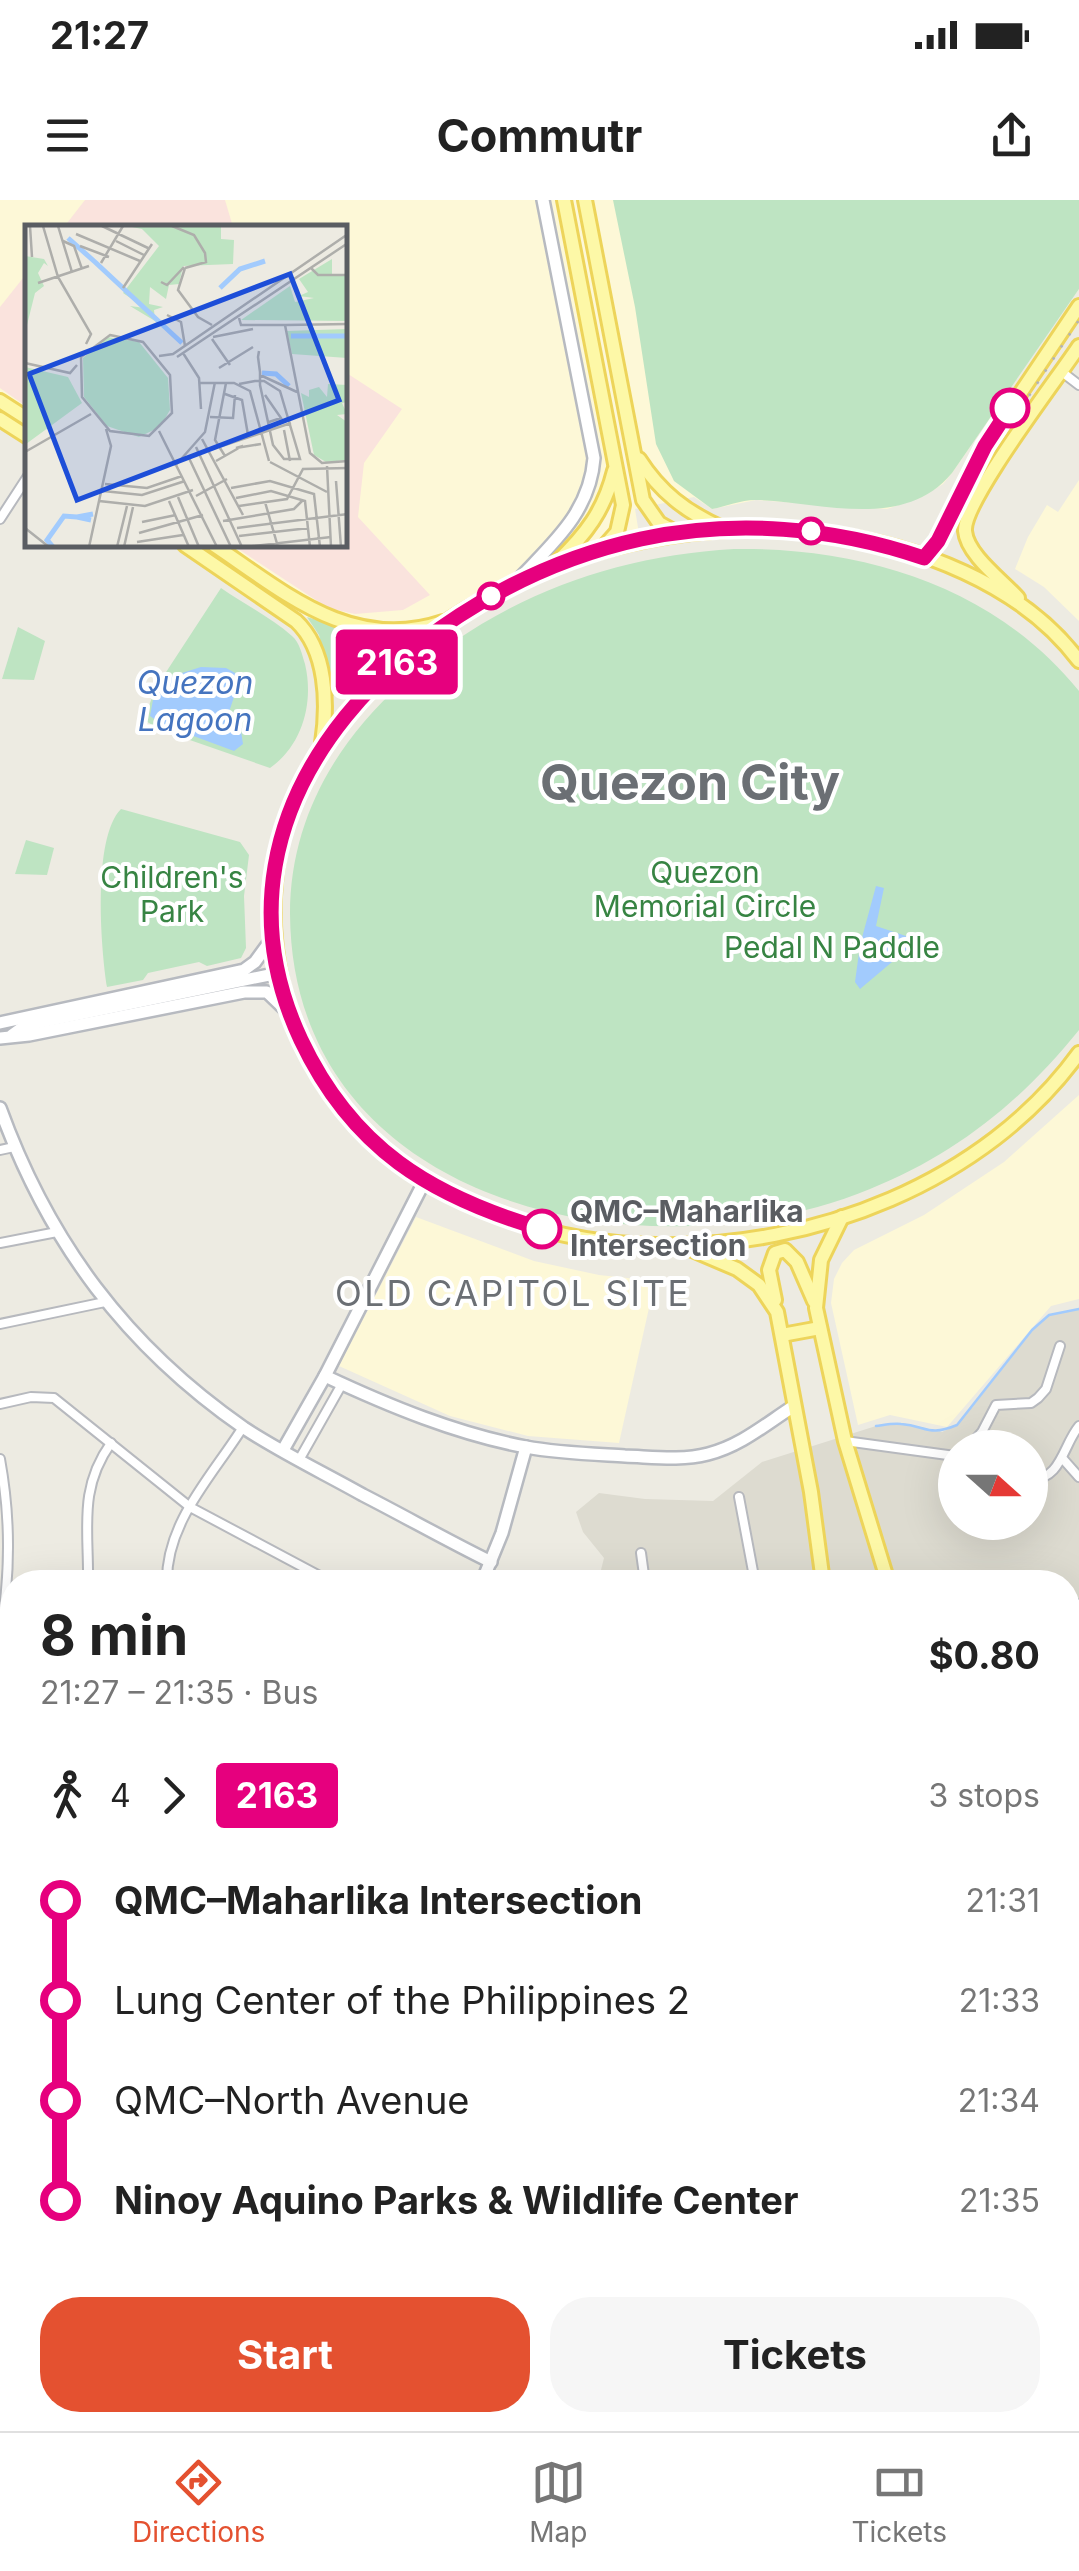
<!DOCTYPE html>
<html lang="en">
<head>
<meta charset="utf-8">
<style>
	body { margin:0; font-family:Inter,sans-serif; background:#f6f6f6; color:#222; height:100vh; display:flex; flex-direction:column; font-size:38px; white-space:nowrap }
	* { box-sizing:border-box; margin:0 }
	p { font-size:32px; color:#767676 }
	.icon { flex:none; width:55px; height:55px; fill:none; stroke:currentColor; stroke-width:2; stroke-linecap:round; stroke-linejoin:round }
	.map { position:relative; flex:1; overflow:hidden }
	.details { position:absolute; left:0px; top:1370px; width:1080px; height:862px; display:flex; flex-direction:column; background:#fff; border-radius:40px 40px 0 0; box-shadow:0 10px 40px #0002 }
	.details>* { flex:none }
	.badge { padding:0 20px; border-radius:8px; font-size:35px; line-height:65px }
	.needle { width:65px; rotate:111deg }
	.controls { position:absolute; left:938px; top:1230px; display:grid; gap:20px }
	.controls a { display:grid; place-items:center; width:110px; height:110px; border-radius:50%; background:#fff; box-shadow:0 10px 40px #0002; font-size:50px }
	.map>.badge { position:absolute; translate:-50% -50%; box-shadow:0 0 0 5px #fff }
	.legs { display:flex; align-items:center; gap:15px; height:110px; padding:0 40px; font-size:32px }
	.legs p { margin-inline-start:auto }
	.head { display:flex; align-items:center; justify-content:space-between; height:170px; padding:0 40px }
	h1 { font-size:55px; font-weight:700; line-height:75px }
	.primary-button { display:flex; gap:20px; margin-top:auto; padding:20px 40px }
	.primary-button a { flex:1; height:115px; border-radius:40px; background:#e45130; color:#fff; font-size:40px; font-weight:700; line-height:115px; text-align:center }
	.primary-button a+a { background:#f6f6f6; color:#222 }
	ul { padding:0 40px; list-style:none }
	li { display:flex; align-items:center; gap:35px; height:100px; font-size:38px }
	li i { display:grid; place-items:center; width:15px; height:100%; margin:0 12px; background:currentColor }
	li i::after { content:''; width:25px; height:25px; margin:-12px; border:8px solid; border-radius:50%; background:#fff }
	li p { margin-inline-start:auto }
	li:first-child i { background:linear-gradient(#0000 50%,currentColor 0) }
	li:last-child i { background:linear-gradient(currentColor 50%,#0000 0) }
	.status { display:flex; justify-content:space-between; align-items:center; height:70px; padding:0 50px; background:#fff; direction:ltr }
	.status svg { height:28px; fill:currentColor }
	header { display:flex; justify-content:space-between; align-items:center; height:130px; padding:0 40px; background:#fff; font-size:45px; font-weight:700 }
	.tab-bar { display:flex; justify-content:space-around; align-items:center; height:140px; border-top:2px solid #e0e0e0; background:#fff; font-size:28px; color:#767676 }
	.tab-bar a { display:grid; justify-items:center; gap:5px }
	.tab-bar .on { color:#e45130 }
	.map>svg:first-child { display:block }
	.commercial { fill:#fdf8d7 }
	.education { fill:#dddbd0; fill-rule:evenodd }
	.medical { fill:#fae3dd }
	.green { fill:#bee4c2 }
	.water { fill:#a2cbfd }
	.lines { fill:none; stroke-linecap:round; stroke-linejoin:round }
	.stream { stroke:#a2cbfd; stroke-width:2.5 }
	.street-casing { stroke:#b7b9be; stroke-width:12 }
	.secondary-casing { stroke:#b7bac0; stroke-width:16 }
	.primary-casing { stroke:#edd45a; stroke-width:18 }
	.street { stroke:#fff; stroke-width:8 }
	.secondary { stroke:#fff; stroke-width:11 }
	.primary { stroke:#fdf8a7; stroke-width:12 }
	.rail { stroke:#b3b4b4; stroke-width:2.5; stroke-dasharray:2.5 12; stroke-linecap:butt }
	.line-1-casing { stroke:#fff; stroke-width:22 }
	.line-1 { stroke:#e6007e; stroke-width:15 }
	.stop-1-dot { fill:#fff; stroke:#e6007e; stroke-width:5 }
	.labels { text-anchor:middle; stroke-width:8; stroke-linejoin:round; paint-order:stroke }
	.park-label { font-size:30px; fill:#378443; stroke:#fff }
	.stop-label { font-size:30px; font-weight:bold; fill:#5a5d62; stroke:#fff; text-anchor:start }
	.water-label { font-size:32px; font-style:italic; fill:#4574bf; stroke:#fff }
	.quarter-label { font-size:35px; letter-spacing:2.5px; fill:#6b6f74; stroke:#fff }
	.town-label { font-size:50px; font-weight:bold; fill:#6b6f74; stroke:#fff }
	.inset-river { fill:none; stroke:#a2cbfd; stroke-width:5 }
	.inset-road { fill:none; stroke:#aeaeab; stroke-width:2.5 }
	.view { fill:#1d4ed8; fill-opacity:0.15; stroke:#1d4ed8; stroke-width:5 }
	.inset-edge { fill:none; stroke:#5a5d62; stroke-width:5 }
</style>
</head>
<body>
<div class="status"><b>21:27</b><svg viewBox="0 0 49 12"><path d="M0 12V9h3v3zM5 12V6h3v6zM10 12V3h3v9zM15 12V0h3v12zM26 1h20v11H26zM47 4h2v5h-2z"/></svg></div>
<header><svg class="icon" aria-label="menu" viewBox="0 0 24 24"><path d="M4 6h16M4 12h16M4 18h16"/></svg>Commutr<svg class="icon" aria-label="share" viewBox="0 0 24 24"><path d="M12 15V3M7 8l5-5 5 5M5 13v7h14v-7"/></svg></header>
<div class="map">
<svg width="1079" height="2231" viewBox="0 0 1079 2231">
	<rect width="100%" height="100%" fill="#edebe2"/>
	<g class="commercial">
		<path d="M0,0H1079V89L952,273L943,284L922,297L887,309L756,300L712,309L694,297L635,309L640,340L490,396L387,470L196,345H345V28H28L27,232L0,214Z"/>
		<path d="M1079,280V421L1044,387L1015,369L1028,337L1047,305L1058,312Z"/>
		<path d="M1079,895V1099L1051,1106L947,1227L890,1215L858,1225L831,1103L834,1079L842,1063L854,1050L924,1015L1004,962Z"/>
		<path d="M416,1017L534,1061L599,1075L655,1081L619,1243L528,1236L450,1216L339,1166Z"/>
	</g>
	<path class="education" d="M1079,1109V2231H0V1885L12,1887V2220H1068V1382H598L604,1358L583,1332L576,1312L599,1293L645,1299L713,1301L762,1262L876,1226L903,1223L942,1232L957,1225L1032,1130L1049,1115ZM955,1248H1030V1322H955Z"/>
	<g class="medical">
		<path d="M85,0H225L233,27H64Z"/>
		<path d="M27,73V207L0,188V107Z"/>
		<path d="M345,172L402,209L364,263L358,317L430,395L403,410L355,414L328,408L232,345H345Z"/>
	</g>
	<g class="green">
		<path d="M613,0H1079V89L952,273C904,331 821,302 758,300C743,299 727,306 712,309L674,281L656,244L635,107Z"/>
		<path d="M734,349C864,347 995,387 1079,491V830C1022,901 955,955 870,989C647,1081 292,1008 290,714C290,621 335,543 402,483C495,399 610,356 734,349Z"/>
		<path d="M221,388C244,404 272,418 292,436C300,443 302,455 305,464C314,502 303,545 270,568L161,530L144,520L155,489Z"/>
		<path d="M307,417L358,432L395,435L333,496L319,435Z"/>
		<path d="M18,427L45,441L34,480L2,479Z"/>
		<path d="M121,609L240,642L249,655L244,696L246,748L241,758L207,766L199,762L148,773L143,780L107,787C101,749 92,638 121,609Z"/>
		<path d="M26,640L54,648L47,675L15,674Z"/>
		<path d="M0,1929L12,1930V2220H138L134,2231H0Z"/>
		<path d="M379,2220H607L603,2231H374Z"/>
		<path d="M677,2220H852L848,2231H673Z"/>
	</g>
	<g class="water">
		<path d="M201,467L226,468L237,474L238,485L229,512L241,531L243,544L234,551L161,524L150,516L153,500L166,478Z"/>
		<path d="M876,686L884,688L876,726L909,737L911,746L860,789L855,782L860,745Z"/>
	</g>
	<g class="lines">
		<g class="stream">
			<path d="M876,1226C884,1225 893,1223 901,1224C927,1226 928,1237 957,1225L1032,1130L1049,1115L1079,1109"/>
			<path d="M550,2231L554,2220"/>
		</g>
		<defs>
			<g id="street">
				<path d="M1062,172L1079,185"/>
				<path d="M0,319L28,276"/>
				<path d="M0,950L14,947"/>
				<path d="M0,1043L57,1032"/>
				<path d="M0,1124L105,1102"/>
				<path d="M0,1204L31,1197L54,1198L190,1307L331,1382"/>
				<path d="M845,1241L955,1256"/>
				<path d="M968,1248L982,1232L996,1205L1031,1203L1038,1198L1046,1189L1060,1146"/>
				<path d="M0,1259C11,1319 11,1374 0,1434"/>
				<path d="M1063,1259L1079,1277"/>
				<path d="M299,1260L342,1184"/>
				<path d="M1030,1279C1061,1281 1063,1245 1079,1226"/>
				<path d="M739,1297L755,1382"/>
				<path d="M641,1353L645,1382"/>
				<path d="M88,1382C89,1330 78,1289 111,1243"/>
				<path d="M167,1382C166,1322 213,1275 243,1227"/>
				<path d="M1068,1406L1079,1404"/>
				<path d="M0,1455L12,1458"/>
				<path d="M0,1642L12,1645"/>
				<path d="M0,1830L12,1833"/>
			</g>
			<g id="secondary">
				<path d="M518,380C553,343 590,312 594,258L543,0"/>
				<path d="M0,823L244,770L255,762L274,736"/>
				<path d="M12,835L26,825L279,773"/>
				<path d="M0,838L29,835L244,792H267L292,816"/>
				<path d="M0,908C49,1043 126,1146 244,1228C282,1253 324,1273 363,1295C406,1317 448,1341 491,1362"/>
				<path d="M325,1176C389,1206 457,1234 526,1247C558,1253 592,1254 625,1256C653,1257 681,1261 708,1254C741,1246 767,1223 794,1206"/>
				<path d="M283,1250L325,1176L425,980"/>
				<path d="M482,1382L502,1333L526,1247"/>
				<path d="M0,1549L12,1552"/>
				<path d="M0,1558L12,1561"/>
				<path d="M0,1913L12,1915"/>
				<path d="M621,2231L625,2220"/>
				<path d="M646,2231L650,2220"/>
			</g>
			<g id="primary">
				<path d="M564,0L623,305L617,332L602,349"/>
				<path d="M585,0L643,300L659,323L675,332"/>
				<path d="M0,201L28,219"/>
				<path d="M0,219L28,237"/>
				<path d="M639,259C660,292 686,312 722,328"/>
				<path d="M185,345L296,421C327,450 328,504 322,543"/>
				<path d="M214,345C284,392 352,453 443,422"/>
				<path d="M924,358L937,341L985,246L1079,106"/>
				<path d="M557,362C586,334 604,311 614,271"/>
				<path d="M1018,398C1003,381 967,355 965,331C963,301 1058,178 1079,146"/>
				<path d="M1079,461C1022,384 915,344 823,333C626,308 387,400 300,588C244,708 280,867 383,951C457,1012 561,1044 656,1045C812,1049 985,983 1079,853"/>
				<path d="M842,1017L821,1060L816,1108L845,1241L888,1382"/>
				<path d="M690,1049L737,1069L759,1085L777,1112L811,1292L823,1382"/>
				<path d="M775,1100L769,1070L775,1053L785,1050L797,1062L814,1101"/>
				<path d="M782,1135L820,1128"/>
				<path d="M1068,2162L1079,2209"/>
				<path d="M1019,2220L1021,2231"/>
			</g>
		</defs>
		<use href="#street" class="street-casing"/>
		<use href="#secondary" class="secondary-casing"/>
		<use href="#primary" class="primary-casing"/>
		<use href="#street" class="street"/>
		<use href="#secondary" class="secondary"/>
		<use href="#primary" class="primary"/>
		<path class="rail" d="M1013,220L1079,120"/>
	</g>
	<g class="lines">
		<defs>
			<path id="line-1" d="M542,1029C430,996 352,948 301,840C187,597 421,387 641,339C735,319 833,327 924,358L938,341L985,246L1010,208"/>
		</defs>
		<use href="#line-1" class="line-1-casing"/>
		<use href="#line-1" class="line-1"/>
	</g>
	<g class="stop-1-dot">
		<circle cx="1010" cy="208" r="18"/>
		<circle cx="811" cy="331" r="12"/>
		<circle cx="491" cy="396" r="12"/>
		<circle cx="542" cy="1029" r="18"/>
	</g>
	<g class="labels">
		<g class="park-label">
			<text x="705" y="683">Quezon<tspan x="705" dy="34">Memorial Circle</tspan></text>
			<text x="172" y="688">Children's<tspan x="172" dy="34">Park</tspan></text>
			<text x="832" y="758">Pedal N Paddle</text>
		</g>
		<g class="stop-label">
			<text x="570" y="1022">QMC–Maharlika<tspan x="570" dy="34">Intersection</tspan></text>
		</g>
		<g class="water-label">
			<text x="195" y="494">Quezon<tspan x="195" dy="37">Lagoon</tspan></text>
		</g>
		<g class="quarter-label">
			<text x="513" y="1106">OLD CAPITOL SITE</text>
		</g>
		<g class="town-label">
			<text x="690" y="600">Quezon City</text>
		</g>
	</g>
	<g transform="translate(25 25)">
		<rect width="322" height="322" fill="#edebe2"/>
		<path d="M102,1H196V14L209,15L208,39L158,41L154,59L144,60L141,74L125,62L124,79L138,82L129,85L130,96L105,81L120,83L98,68L134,21L117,4ZM0,31L19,34L23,41L19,38L13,48L19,61L10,68L0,108ZM307,34V50L322,51V96L216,95L265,61L270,77L289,73L274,71L283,67L274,54ZM322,104V133L267,129L262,106ZM82,112L114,117L143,153L145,185L135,202L114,212L82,201L59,172L58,133ZM0,142L43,152L57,178L1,219ZM303,159L322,160V177L317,178L322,189L312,190L322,197V235L301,237L289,230L276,168L284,172V165L294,162L302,172Z" fill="#bee4c2"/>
		<path class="inset-river" d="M43,13L70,37M70,37L157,118M195,63L215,44L240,36M266,111H323M237,148L251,149L264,161M66,295L52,292L68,289M28,322L22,315L39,291L52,292"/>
		<path class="inset-road" d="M5,1L7,32M18,1L33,52L66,109L61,119M33,1L47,47M77,1L123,23M147,1L169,10L180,28L181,37L160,43M51,9L115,36M38,16L49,21L57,44M91,16L119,30M55,21L84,32M76,38L98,1M160,43L153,65L173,92L187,100M286,43L293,50H323M136,57L142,60L159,42M13,58L64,41M98,63L127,19M142,90L156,97L160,121M214,93L216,100H260L285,228L297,238L323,236M261,100L323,99M85,110L118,117L145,150L147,188L124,211L85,206L57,172L56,132ZM188,112L228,104M187,114L205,140M158,128L174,153L176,184M134,131L148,129L323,9M152,132L323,18M0,138L45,148L52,140M194,143L228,122M235,150L272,167M175,158H209L225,166L244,236M214,159L230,156H239L255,166L275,234H259L248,220L235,160V147L233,132L234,126M200,169L217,175L223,210M240,170L256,193L244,197M185,192L208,193L210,170M259,205L265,236M134,206L192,322M177,214L218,290M171,222L217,322M194,222L266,198M0,227L66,189M163,231L206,322M200,231L190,215L201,158M191,236L212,224L215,222L218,221L211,223L236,219M245,237L302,267M150,241L180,207L190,157M302,241L306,322M311,256L316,322M80,259L122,263L157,251M206,263L245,256L289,269L295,322M78,266L117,270L160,256M171,271L202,254M153,272L174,322M211,273L246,266L280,276L285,322M74,276L120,281L168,265M144,276L164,322M240,277L253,322M214,281L262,274L278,244L323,243M198,296L269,284L278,275M117,297L151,290M0,303L24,322M212,303L323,289M114,308L178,290M214,311L284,303M112,317L158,310M64,322L86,221L81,204M92,322L102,281M99,322L108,282M220,322L306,312"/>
		<path class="view" d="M265,49L314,175L52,275L4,149Z"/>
		<rect width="322" height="322" class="inset-edge"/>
	</g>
</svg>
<div class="controls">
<a><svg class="needle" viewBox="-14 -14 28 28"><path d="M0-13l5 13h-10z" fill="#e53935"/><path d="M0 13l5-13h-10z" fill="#767676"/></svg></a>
</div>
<b class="badge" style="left:397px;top:462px;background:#e6007e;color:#fff">2163</b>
<section class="details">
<div class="head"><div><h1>8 min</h1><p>21:27 – 21:35 · Bus</p></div><b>$0.80</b></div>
<div class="legs"><svg class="icon" aria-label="walk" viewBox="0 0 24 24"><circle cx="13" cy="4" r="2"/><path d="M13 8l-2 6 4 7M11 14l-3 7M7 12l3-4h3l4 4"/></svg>4<svg class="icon" aria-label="forward" viewBox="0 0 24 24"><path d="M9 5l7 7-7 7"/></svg><b class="badge" style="background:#e6007e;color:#fff">2163</b><p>3 stops</p></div>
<ul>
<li><i style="color:#e6007e"></i><b>QMC–Maharlika Intersection</b><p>21:31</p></li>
<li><i style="color:#e6007e"></i><span>Lung Center of the Philippines 2</span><p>21:33</p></li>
<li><i style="color:#e6007e"></i><span>QMC–North Avenue</span><p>21:34</p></li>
<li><i style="color:#e6007e"></i><b>Ninoy Aquino Parks &amp; Wildlife Center</b><p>21:35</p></li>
</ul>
<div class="primary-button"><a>Start</a><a>Tickets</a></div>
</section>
</div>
<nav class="tab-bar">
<a class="on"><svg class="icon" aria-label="directions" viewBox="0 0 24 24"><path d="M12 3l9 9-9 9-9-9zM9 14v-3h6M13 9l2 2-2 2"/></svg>Directions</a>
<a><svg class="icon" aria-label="map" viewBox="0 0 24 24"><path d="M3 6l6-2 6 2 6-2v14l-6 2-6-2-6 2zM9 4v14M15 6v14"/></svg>Map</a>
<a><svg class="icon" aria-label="tickets" viewBox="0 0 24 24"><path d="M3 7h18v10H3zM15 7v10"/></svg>Tickets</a>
</nav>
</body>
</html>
